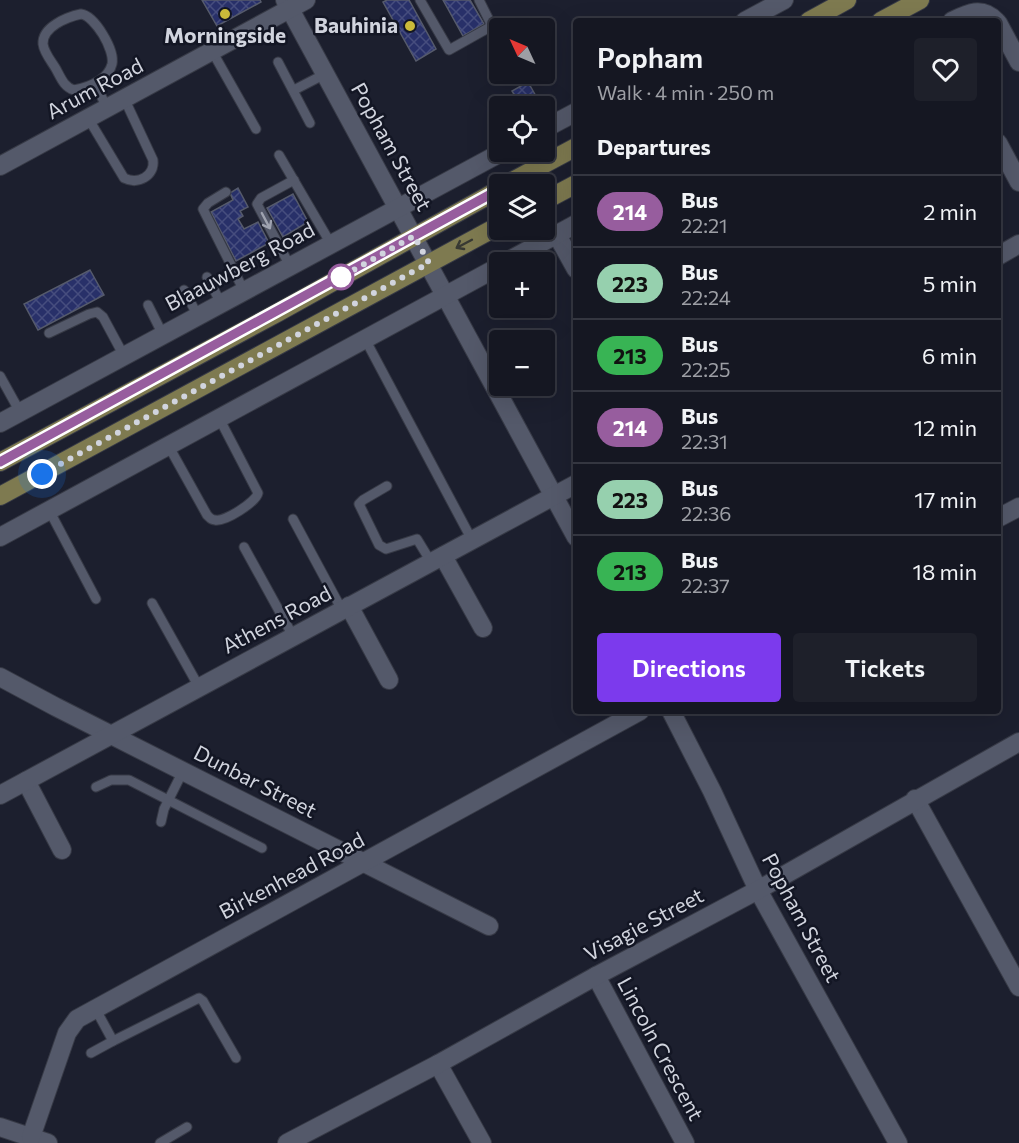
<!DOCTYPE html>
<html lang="en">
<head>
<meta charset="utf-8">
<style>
	body { margin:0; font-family:Commissioner,sans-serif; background:#1e202a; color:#f1f3f6; height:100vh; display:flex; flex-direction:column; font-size:22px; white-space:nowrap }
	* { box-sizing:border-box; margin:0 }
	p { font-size:20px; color:#9d9fa5 }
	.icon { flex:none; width:33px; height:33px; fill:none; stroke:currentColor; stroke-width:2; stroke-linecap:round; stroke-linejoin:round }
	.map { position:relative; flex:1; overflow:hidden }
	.side { position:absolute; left:573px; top:18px; width:428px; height:696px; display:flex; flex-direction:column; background:#151722; border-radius:6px; box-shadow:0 6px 24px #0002,0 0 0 2px #343640 }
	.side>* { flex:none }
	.badge { padding:0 12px; border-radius:20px; font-size:21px; line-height:39px }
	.needle { width:39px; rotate:314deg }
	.tools { position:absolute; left:489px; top:18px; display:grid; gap:12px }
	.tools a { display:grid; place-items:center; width:66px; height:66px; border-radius:6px; background:#151722; box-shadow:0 6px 24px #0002,0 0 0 2px #343640; font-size:30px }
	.you { position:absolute; width:30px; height:30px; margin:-15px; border:4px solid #fff; border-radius:50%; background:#1a73e8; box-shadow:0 0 0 9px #1a73e833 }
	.map>.badge { position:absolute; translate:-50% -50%; box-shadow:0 0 0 3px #fff }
	h2 { padding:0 24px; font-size:22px; line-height:54px }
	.round { display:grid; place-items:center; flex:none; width:63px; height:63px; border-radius:6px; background:#1e202a }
	.headline { display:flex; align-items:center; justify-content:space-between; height:102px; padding:0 24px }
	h1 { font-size:28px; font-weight:600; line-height:45px }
	.action { display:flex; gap:12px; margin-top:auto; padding:12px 24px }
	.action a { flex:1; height:69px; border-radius:6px; background:#7c3aed; color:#fff; font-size:24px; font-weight:600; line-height:69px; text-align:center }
	.action a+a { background:#1e202a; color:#f1f3f6 }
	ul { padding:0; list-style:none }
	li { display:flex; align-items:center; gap:18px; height:72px; padding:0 24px; border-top:2px solid #343640 }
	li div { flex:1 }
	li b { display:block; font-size:22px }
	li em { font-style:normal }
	li .badge { min-width:66px; font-weight:700; text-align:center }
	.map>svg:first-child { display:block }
	.building { fill:url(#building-cross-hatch); stroke:#555a6b; stroke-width:1.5 }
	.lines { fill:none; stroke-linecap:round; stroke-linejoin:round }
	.lane-casing { stroke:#373a46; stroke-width:11 }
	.street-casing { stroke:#373a46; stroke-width:20 }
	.primary-casing { stroke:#373a46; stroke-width:20 }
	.lane { stroke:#54596a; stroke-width:9 }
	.street { stroke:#54596a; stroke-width:18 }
	.primary { stroke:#7e7a50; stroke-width:18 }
	.oneway { stroke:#9fa3b0 }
	.oneway2 { stroke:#383933 }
	.line-casing { stroke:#fff; stroke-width:14 }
	.line { stroke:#975d9e; stroke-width:9 }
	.walk { stroke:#d1d4de; stroke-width:6; stroke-dasharray:0 10.8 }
	.poi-dot { fill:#caba3a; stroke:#131624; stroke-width:2 }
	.stop-dot { fill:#fff; stroke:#975d9e; stroke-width:3 }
	.labels { text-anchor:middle; stroke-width:5; stroke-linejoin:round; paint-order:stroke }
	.poi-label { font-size:21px; font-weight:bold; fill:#d1d4de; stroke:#131624; text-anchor:end }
	.street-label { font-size:21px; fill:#d1d4de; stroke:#131624 }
</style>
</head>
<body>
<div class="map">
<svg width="1019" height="1143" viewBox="0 0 1019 1143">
	<defs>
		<pattern id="building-cross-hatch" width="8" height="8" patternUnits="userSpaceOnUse" patternTransform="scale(1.5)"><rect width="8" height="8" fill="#283069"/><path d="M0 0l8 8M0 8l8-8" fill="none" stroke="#464d7e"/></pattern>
	</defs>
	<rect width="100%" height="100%" fill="#1c1f2e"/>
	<g class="building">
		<path d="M202,0H260L261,2L217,26Z"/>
		<path d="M387,0H409L436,49L416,61L383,2Z"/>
		<path d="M443,0H470L484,24L463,36Z"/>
		<path d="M528,82L541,105L538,106H508L518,101L512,91Z"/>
		<path d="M238,188L248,207L240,211L243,216L238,219L244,229L258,222L269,243L236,261L211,212L233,200L230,193Z"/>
		<path d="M293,194L308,222L283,237L267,208Z"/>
		<path d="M90,270L104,295L38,330L24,304Z"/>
	</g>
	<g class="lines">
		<defs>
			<g id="lane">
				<path d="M420,0L449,50L490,27V22L479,0"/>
				<path d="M81,14C95,16 115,50 112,64C108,80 88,87 74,90C64,87 61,78 56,69C52,62 44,53 43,44C42,27 67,17 81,14Z"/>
				<path d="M212,51L256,129"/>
				<path d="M278,62L310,123"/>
				<path d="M95,83L107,108"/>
				<path d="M294,90L325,74"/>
				<path d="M88,118L124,178C138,185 155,176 153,160L124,98"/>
				<path d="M279,155L331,244"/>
				<path d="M226,192L208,203L203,209L244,291"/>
				<path d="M290,266L257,204L261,198L294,180"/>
				<path d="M207,277L221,303"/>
				<path d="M184,290L198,316"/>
				<path d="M148,305L163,335"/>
				<path d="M49,333L89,314L97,312L103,317L124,356"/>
				<path d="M365,339L472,540"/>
				<path d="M0,376L20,412"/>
				<path d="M168,445L207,515C210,518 211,520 215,520C225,522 256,502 258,493L219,418"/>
				<path d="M387,486L363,500L359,504L379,545L386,549L417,539L431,562"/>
				<path d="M49,510L96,599"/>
				<path d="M293,519L342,610"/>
				<path d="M244,547L293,636"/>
				<path d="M152,603L199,687"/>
				<path d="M96,787L111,780H129L262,848"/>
				<path d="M161,822L164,809L183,771"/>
				<path d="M113,1041L199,998L203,1001L236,1058"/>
				<path d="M91,1053L113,1041L95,1008"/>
				<path d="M160,1143L187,1127"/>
			</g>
			<g id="street">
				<path d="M285,0L576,537"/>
				<path d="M745,21L784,0"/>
				<path d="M952,21C968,13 982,6 996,21"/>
				<path d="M998,23L1019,62"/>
				<path d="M544,129L576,112"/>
				<path d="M998,143L1019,182"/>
				<path d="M0,166L306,0"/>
				<path d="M557,235L576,269"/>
				<path d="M998,256L1019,244"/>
				<path d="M506,262L576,224"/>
				<path d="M0,423L502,152"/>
				<path d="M998,518L1019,507"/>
				<path d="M0,537L500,266"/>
				<path d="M443,556L483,628"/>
				<path d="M349,606L389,680"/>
				<path d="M0,677L56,707L489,926"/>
				<path d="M671,711L712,791L758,890L898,1143"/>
				<path d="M26,781L62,850"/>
				<path d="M0,795L576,484"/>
				<path d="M915,799L1019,987"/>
				<path d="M596,976L685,1143"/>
				<path d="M438,1064L482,1143"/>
				<path d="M0,1127L48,1143"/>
				<path d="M31,1137L67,1033L77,1019L640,711"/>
				<path d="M287,1143L438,1064L596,976L758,890L1019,742"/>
			</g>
			<g id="primary">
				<path d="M809,21L847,0"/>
				<path d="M881,21L920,0"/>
				<path d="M507,184L576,147"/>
				<path d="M544,201L576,184"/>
				<path d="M0,462L277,313L500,189"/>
				<path d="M0,496L500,225"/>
			</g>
		</defs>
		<use href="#lane" class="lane-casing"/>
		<use href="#street" class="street-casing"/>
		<use href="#primary" class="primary-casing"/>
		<use href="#lane" class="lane"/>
		<use href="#street" class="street"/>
		<use href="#primary" class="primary"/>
	</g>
	<defs><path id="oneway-shaft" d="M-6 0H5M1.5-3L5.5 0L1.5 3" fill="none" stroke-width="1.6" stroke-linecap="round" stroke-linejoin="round" transform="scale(1.5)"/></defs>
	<use class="oneway" href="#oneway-shaft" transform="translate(266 221) rotate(62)"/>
	<use class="oneway2" href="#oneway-shaft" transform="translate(464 244) rotate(152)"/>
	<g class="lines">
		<defs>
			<path id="line" d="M0,462L500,189"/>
		</defs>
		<use href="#line" class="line-casing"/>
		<use href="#line" class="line"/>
		<path class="walk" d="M42,474L429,263L414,236L341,277"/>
	</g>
	<g class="poi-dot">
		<circle cx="225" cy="14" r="6"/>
		<circle cx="410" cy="26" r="6"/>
	</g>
	<circle class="stop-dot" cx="341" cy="277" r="12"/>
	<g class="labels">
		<g class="poi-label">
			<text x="398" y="33">Bauhinia</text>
			<text x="225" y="43" text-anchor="middle">Morningside</text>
		</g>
		<g class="street-label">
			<text transform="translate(95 89) rotate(-28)" y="7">Arum Road</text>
			<text transform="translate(391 147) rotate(61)" y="7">Popham Street</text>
			<text transform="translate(240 267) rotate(-28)" y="7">Blaauwberg Road</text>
			<text transform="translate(277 620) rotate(-28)" y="7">Athens Road</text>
			<text transform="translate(255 782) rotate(27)" y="7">Dunbar Street</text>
			<text transform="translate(292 876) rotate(-28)" y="7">Birkenhead Road</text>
			<text transform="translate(801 918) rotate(62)" y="7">Popham Street</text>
			<text transform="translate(644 925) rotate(-28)" y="7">Visagie Street</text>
			<text transform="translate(660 1049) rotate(62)" y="7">Lincoln Crescent</text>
		</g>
	</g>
</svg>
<div class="tools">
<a><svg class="needle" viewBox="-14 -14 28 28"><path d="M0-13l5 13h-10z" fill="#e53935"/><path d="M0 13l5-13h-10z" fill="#9d9fa5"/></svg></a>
<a><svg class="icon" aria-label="locate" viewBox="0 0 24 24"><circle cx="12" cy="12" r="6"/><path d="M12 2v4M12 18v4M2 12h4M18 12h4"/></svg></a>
<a><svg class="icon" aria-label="layers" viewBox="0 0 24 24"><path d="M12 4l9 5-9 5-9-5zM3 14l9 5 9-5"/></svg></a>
<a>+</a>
<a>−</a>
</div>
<div class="you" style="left:42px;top:474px"></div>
<section class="side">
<div class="headline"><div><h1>Popham</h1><p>Walk · 4 min · 250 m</p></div><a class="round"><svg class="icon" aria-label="heart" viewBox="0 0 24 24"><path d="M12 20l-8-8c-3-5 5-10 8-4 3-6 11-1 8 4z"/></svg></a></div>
<h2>Departures</h2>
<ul>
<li><span class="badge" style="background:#975d9e;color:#fff">214</span><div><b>Bus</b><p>22:21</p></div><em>2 min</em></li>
<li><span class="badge" style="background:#96d0ae;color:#111">223</span><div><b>Bus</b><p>22:24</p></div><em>5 min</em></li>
<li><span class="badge" style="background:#38b454;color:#111">213</span><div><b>Bus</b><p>22:25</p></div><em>6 min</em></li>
<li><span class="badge" style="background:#975d9e;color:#fff">214</span><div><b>Bus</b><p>22:31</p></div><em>12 min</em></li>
<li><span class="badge" style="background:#96d0ae;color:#111">223</span><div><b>Bus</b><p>22:36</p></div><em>17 min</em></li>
<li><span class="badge" style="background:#38b454;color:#111">213</span><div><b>Bus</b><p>22:37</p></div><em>18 min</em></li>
</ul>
<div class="action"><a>Directions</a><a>Tickets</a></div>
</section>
</div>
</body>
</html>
